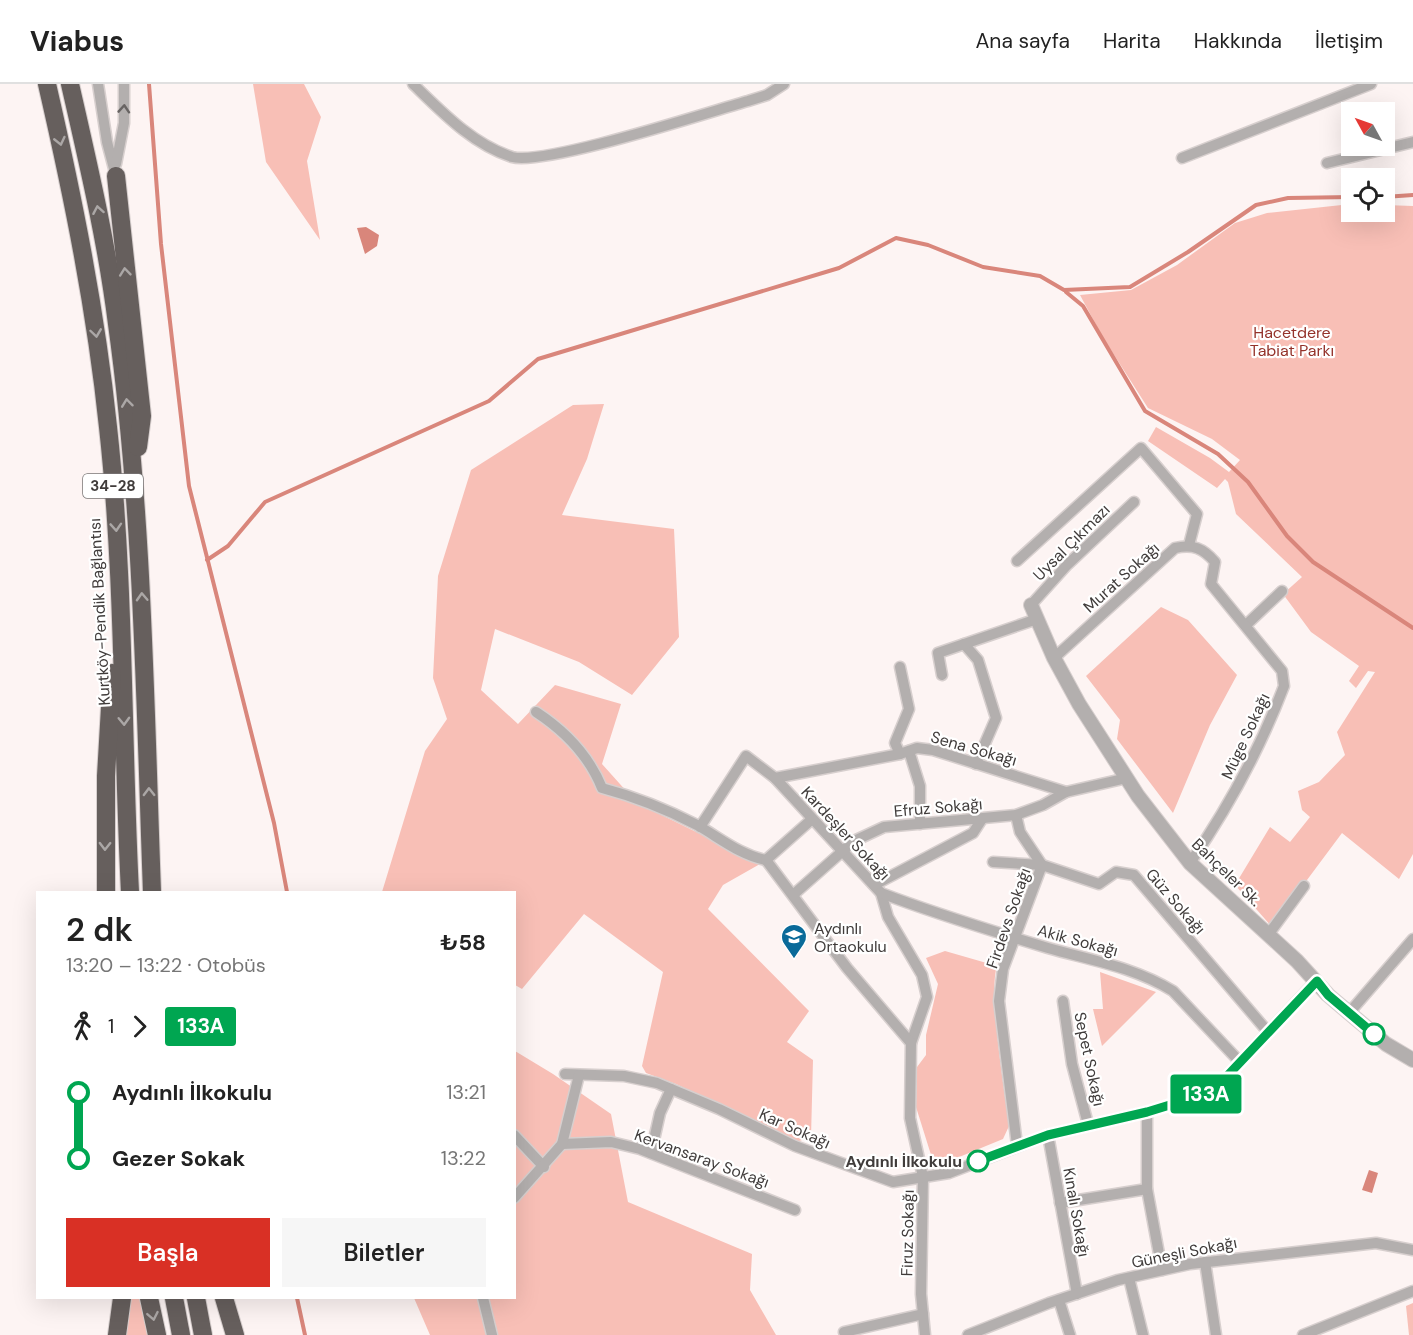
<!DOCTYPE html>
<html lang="tr">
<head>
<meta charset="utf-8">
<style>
	body { margin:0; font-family:"DM Sans",sans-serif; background:#f6f6f6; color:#222; height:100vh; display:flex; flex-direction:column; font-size:22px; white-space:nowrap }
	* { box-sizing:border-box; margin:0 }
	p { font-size:20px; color:#767676 }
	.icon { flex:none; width:33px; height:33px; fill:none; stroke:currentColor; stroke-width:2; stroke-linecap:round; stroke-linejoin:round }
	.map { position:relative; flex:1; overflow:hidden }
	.side { position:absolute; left:36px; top:807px; width:480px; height:408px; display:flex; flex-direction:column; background:#fff; border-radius:0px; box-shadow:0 6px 24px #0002 }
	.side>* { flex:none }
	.badge { padding:0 12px; border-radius:4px; font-size:21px; line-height:39px }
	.needle { width:39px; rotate:310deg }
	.buttons { position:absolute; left:1341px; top:18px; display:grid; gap:12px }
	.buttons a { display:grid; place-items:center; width:54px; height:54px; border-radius:0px; background:#fff; box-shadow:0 6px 24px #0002; font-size:30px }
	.map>.badge { position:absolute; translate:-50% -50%; box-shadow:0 0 0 3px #fff }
	.legs { display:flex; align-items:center; gap:9px; height:66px; padding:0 30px; font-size:20px }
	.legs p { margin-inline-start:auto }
	.headline { display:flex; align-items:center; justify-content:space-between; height:102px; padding:0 30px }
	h1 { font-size:33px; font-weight:600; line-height:45px }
	.primary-button { display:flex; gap:12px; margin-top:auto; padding:12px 30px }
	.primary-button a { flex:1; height:69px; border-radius:0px; background:#d93025; color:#fff; font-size:24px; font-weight:600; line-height:69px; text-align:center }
	.primary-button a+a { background:#f6f6f6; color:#222 }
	ul { padding:0 30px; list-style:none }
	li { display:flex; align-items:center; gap:21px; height:66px; font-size:22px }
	li i { display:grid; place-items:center; width:9px; height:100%; margin:0 8px; background:currentColor }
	li i::after { content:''; width:15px; height:15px; margin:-8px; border:4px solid; border-radius:50%; background:#fff }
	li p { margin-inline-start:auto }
	li:first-child i { background:linear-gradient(#0000 50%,currentColor 0) }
	li:last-child i { background:linear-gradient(currentColor 50%,#0000 0) }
	header { display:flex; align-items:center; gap:36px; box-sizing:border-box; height:84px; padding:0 30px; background:#fff; border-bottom:2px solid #e0e0e0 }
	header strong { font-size:28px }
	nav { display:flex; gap:33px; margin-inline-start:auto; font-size:21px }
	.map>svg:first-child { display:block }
	.green { fill:#f8bfb6 }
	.water { fill:#d9867b }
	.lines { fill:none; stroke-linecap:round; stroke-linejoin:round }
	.stream { stroke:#d9867b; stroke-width:4 }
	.minor-casing { stroke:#d7cfce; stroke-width:13 }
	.tertiary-casing { stroke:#d7cfce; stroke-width:16 }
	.motorway-casing { stroke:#d7cfce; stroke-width:20 }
	.minor { stroke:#b3afae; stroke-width:10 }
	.tertiary { stroke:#b3afae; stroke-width:14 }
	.motorway { stroke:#665f5d; stroke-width:18 }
	.oneway { stroke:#686463 }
	.oneway2 { stroke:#aba7a6 }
	.line-1-casing { stroke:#fff; stroke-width:14 }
	.line-1 { stroke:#00a651; stroke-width:9 }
	.stop-1-dot { fill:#fff; stroke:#00a651; stroke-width:3 }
	.labels { text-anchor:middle; stroke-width:4.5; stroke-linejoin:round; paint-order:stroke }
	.shield { fill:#fff; stroke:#797676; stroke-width:1.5 }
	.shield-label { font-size:15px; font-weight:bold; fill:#403c3b }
	.park-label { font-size:16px; fill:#94322a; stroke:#fff }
	.street-label { font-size:16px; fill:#403c3b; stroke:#fff }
	.poi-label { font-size:16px; fill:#403c3b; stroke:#fff; text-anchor:start }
	.stop-label { font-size:16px; font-weight:bold; fill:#403c3b; stroke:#fff; text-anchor:end }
</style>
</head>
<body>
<header>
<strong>Viabus</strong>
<nav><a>Ana sayfa</a><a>Harita</a><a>Hakkında</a><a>İletişim</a></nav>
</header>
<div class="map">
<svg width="1413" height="1251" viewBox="0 0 1413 1251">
	<rect width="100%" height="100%" fill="#fdf4f3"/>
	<g class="green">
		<path d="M253,0H304L321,33L307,77L320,156L266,78Z"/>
		<path d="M1351,120L1352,128H1384L1385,121L1413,122V770L1399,795L1342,749L1272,843L1235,801L1270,743L1290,758L1310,733L1302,726L1298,707L1319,698L1345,671L1337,648L1375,588L1368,587L1356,604L1349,597L1359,582L1311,548L1283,510L1302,493L1236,430L1228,398L1225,395L1217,404L1148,357L1156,343L1210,374L1229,388L1240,376L1212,355L1148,324L1102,252L1080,211L1131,206L1177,181L1235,139L1267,129Z"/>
		<path d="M604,320L587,375L562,431L674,445L679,553L632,611L579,578L495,545L481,606L518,640L555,601L621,620L602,680L637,719L727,763L746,775L760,780L723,801L708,825L809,927L787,958L813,976L811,1053L796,1058L676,1000L646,989L642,982L663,888L584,830L522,905L515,901L514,808H382L425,667L447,635L433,594L438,492L471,386L573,321Z"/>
		<path d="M1161,523L1188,536L1237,591L1210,641L1173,729L1117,655L1120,636L1086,592Z"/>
		<path d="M945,867L997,882C988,909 1005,1008 1009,1042L1003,1055L947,1078L932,1074L916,1023L917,983L926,971V951L938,900L926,874Z"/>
		<path d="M1100,888L1156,908L1102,962L1093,925H1103Z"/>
		<path d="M515,967L553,990L611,1030L628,1118L752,1170L750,1206L776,1251H430L414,1214H514Z"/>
		<path d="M130,1214H142L149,1251H126Z"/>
		<path d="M1413,1219V1251H1409L1406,1222Z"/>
	</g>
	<g class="water">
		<path d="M366,143L379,151L377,162L365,170L357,144Z"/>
		<path d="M1369,1086L1378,1089L1372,1109L1362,1106Z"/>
	</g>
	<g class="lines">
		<g class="stream">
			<path d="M149,0L161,160L189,402L274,739L287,808"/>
			<path d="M1384,113L1413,111"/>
			<path d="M1066,208L1083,222L1145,327L1218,370L1248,398L1287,452L1313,478L1413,544"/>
			<path d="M207,476L228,462L265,418L489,317L538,275L839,184L896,154L928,161L983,183L1040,192L1064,206L1130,203L1188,168L1256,121L1288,114L1352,113"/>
			<path d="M297,1214L305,1251"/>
		</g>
		<defs>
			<g id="minor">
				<path d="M98,0L107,58L116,92"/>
				<path d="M413,0C442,28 472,60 512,73C544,82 706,29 748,17L767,11L784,0"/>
				<path d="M1182,74L1371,0"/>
				<path d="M1327,79L1413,58"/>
				<path d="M116,80L124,39V0"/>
				<path d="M1017,477L1141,364L1197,430L1189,461"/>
				<path d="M1031,521L1067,481L1134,418"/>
				<path d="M1246,541L1282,507"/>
				<path d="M964,560L978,576L996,634L976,680"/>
				<path d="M1054,574L1175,464C1193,460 1203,464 1215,478L1211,500L1282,587L1284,602C1260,665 1228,724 1190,779"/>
				<path d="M900,583L909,625L895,659L900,670"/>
				<path d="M942,591L938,569L1037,535"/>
				<path d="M536,628C565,647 589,672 602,704C636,713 666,725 697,741C720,754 740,771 766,776"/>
				<path d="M909,667L920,702V740"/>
				<path d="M775,694L900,670L917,664L933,666L1066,708L1127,694"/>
				<path d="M1016,731L1020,748L1042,781L1003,885L999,917L1017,1061"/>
				<path d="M700,743L746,672L775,694L881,809L888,833L922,891L927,913L911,959"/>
				<path d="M766,776L847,884L911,959L910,1034L923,1093L921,1210L925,1251"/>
				<path d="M766,776L811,736"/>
				<path d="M993,778L1042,781L1099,800L1116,788L1134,791L1268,948"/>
				<path d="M874,801L973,749L982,735"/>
				<path d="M881,809C936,830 992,847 1048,864C1090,876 1134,883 1173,907L1239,977"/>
				<path d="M793,811L854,757L884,743L1016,731L1043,721L1066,708"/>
				<path d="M1268,851L1304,802"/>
				<path d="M1063,917L1072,980L1088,1040"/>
				<path d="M1349,929L1413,855"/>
				<path d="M565,990L624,992L657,999L719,1025L795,1062L893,1098L949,1089L1048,1051L1147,1028L1212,1008L1316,897"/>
				<path d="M1147,1028V1105L1162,1186"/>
				<path d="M514,1051L544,1083"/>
				<path d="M1048,1051L1077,1210"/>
				<path d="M562,1060L611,1058L640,1065L795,1126"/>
				<path d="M651,1069L660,1029L671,1005"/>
				<path d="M514,1114L562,1060L579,991"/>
				<path d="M1060,1119L1147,1105"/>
				<path d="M1205,1178L1216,1251"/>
				<path d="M1129,1194L1143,1251"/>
				<path d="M483,1214L492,1251"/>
				<path d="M1059,1216L1070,1251"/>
				<path d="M844,1248L923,1230"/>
				<path d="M968,1251L1049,1219L1118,1196L1190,1180L1376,1159L1413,1166"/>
				<path d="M1303,1251L1413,1207"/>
			</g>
			<path id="tertiary" d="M1031,521L1054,574L1079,620L1138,712L1190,779L1297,877L1328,911L1386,960L1413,976"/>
			<g id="motorway">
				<path d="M47,0C73,113 96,227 108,343C125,497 122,654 130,808"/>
				<path d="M70,0C88,79 107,159 117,240C143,428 145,619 152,808"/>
				<path d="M116,92L142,332L138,363"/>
				<path d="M106,808V692L112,589"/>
				<path d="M149,1214L157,1251"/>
				<path d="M174,1214L181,1251"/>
				<path d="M196,1214L203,1251"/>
				<path d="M224,1214L235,1251"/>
				<path d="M117,1251L122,1214"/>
			</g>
		</defs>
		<use href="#minor" class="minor-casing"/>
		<use href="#tertiary" class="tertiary-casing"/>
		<use href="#motorway" class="motorway-casing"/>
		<use href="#minor" class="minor"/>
		<use href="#tertiary" class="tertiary"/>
		<use href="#motorway" class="motorway"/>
	</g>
	<defs><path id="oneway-chevron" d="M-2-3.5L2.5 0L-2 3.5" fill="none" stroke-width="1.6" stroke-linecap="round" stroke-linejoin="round" transform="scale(1.5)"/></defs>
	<use class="oneway" href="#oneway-chevron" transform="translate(124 25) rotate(-86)"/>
	<g class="oneway2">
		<use href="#oneway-chevron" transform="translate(60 57) rotate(77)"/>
		<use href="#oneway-chevron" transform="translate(98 126) rotate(-100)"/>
		<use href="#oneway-chevron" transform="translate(125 188) rotate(-96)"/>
		<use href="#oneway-chevron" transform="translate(96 249) rotate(82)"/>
		<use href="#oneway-chevron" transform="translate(127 319) rotate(-97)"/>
		<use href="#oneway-chevron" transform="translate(116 443) rotate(86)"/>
		<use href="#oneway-chevron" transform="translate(142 513) rotate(-93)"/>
		<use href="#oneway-chevron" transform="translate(124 637) rotate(88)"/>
		<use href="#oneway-chevron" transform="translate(149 708) rotate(-91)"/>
		<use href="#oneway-chevron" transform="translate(105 762) rotate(91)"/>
		<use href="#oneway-chevron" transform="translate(153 1232) rotate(79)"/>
	</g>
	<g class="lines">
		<defs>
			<path id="line-1" d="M978,1077L1048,1051L1147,1028L1212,1008L1317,897L1328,911L1374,950"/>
		</defs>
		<use href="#line-1" class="line-1-casing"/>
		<use href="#line-1" class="line-1"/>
	</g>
	<defs>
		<symbol id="school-pin" viewBox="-11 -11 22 30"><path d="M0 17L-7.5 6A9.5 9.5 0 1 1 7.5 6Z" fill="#0a6a99" stroke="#fff"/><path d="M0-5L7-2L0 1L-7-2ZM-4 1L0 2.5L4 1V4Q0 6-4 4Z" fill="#fff"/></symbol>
	</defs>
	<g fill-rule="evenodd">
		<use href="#school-pin" x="779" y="838" width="30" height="40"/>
	</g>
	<g class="stop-1-dot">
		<circle cx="1374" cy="950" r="10"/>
		<circle cx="978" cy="1077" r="10"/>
	</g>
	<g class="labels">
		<rect class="shield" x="83" y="390" width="60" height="24" rx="4.5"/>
		<g class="shield-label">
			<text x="113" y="407">34-28</text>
		</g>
		<g class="park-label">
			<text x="1292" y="254">Hacetdere<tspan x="1292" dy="18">Tabiat Parkı</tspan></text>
		</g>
		<g class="street-label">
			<text transform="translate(1071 458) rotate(-45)" y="6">Uysal Çıkmazı</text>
			<text transform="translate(1121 493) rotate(-42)" y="6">Murat Sokağı</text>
			<text transform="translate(99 528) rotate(-93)" y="6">Kurtköy-Pendik Bağlantısı</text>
			<text transform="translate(1245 652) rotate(-65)" y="6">Müge Sokağı</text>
			<text transform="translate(974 664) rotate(16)" y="6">Sena Sokağı</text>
			<text transform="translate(938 723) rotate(-5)" y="6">Efruz Sokağı</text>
			<text transform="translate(846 749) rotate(47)" y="6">Kardeşler Sokağı</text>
			<text transform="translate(1227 788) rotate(44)" y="6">Bahçeler Sk.</text>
			<text transform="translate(1176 817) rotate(49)" y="6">Güz Sokağı</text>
			<text transform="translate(1008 834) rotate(-71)" y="6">Firdevs Sokağı</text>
			<text transform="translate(1078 856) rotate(15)" y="6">Akik Sokağı</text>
			<text transform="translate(1090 975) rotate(78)" y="6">Sepet Sokağı</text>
			<text transform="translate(795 1044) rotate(24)" y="6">Kar Sokağı</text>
			<text transform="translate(702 1074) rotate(20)" y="6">Kervansaray Sokağı</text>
			<text transform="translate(1077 1128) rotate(80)" y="6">Kınalı Sokağı</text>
			<text transform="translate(907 1149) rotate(-89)" y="6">Firuz Sokağı</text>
			<text transform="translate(1184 1168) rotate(-11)" y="6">Güneşli Sokağı</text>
		</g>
		<g class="poi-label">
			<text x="814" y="850">Aydınlı<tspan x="814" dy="18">Ortaokulu</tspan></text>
		</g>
		<g class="stop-label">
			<text x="962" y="1083">Aydınlı İlkokulu</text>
		</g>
	</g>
</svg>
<div class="buttons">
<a><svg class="needle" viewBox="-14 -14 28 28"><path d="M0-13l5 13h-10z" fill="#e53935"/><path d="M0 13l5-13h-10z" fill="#767676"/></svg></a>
<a><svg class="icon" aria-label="locate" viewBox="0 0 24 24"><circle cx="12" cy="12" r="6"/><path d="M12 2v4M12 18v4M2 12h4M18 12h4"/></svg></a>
</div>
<b class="badge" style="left:1206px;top:1010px;background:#00a651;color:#fff">133A</b>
<section class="side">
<div class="headline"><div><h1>2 dk</h1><p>13:20 – 13:22 · Otobüs</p></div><b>₺58</b></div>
<div class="legs"><svg class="icon" aria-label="walk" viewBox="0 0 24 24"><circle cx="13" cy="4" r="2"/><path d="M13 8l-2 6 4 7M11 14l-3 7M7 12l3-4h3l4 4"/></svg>1<svg class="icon" aria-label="forward" viewBox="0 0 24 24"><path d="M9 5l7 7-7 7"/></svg><b class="badge" style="background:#00a651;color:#fff">133A</b></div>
<ul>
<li><i style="color:#00a651"></i><b>Aydınlı İlkokulu</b><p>13:21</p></li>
<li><i style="color:#00a651"></i><b>Gezer Sokak</b><p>13:22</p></li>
</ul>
<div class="primary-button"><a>Başla</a><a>Biletler</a></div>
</section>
</div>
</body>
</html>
